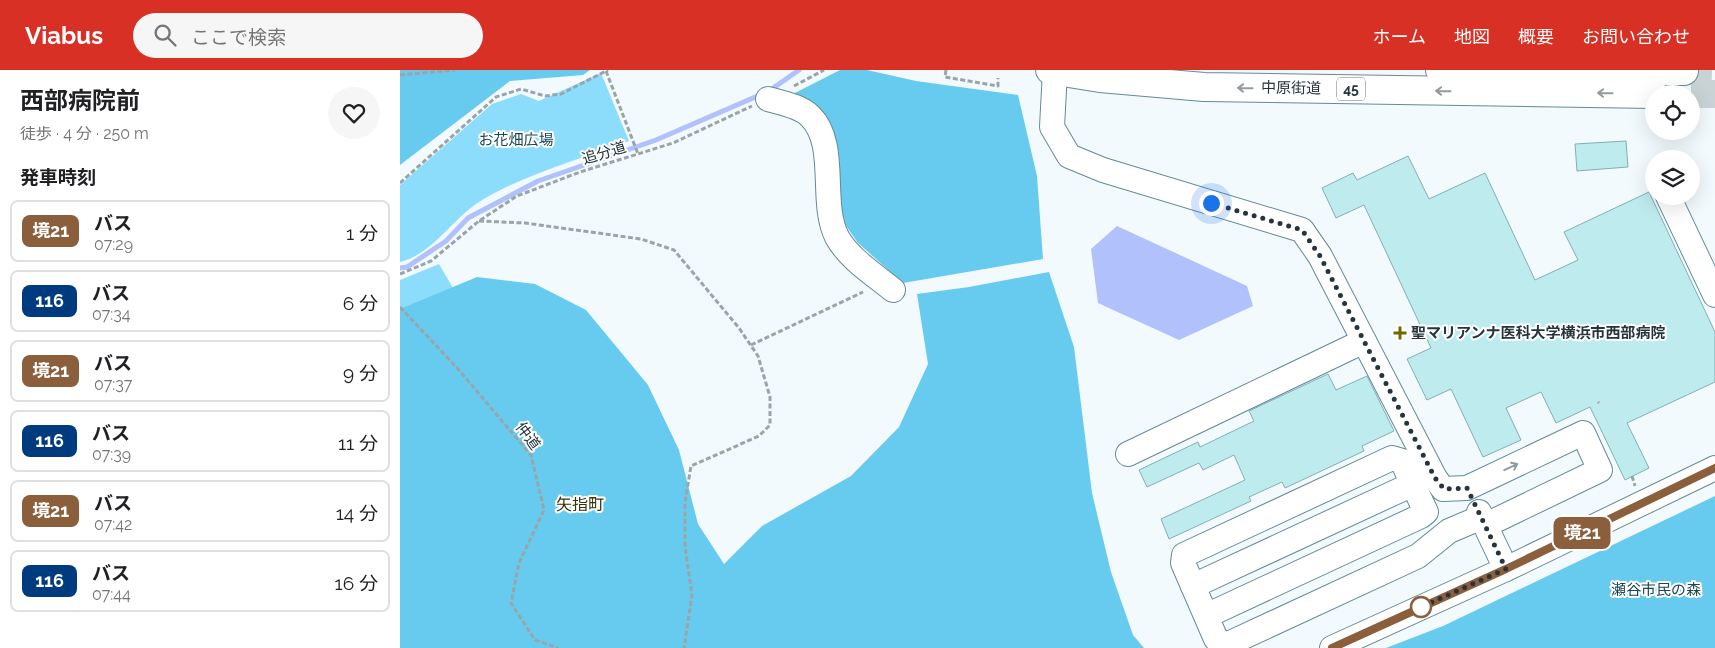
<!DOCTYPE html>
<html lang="ja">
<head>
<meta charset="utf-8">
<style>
	body { margin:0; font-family:Raleway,"Noto Sans JP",sans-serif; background:#f6f6f6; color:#202124; height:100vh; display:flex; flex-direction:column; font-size:19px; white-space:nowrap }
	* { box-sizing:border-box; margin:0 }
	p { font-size:16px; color:#757577 }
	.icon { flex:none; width:28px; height:28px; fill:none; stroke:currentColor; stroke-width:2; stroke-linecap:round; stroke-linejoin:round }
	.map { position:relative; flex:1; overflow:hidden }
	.drawer { display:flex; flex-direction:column; background:#fff; width:400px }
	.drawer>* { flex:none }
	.badge { padding:0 10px; border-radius:8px; font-size:18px; line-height:32px }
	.tools { position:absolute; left:1245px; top:15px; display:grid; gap:10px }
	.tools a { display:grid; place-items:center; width:55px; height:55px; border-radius:50%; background:#fff; box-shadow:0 5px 20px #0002; font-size:25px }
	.you { position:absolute; width:25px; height:25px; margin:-12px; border:4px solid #fff; border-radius:50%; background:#1a73e8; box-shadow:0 0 0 8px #1a73e833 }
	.map>.badge { position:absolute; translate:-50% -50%; box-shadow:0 0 0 2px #fff }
	h2 { padding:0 20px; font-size:19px; line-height:45px }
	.round { display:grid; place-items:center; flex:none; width:52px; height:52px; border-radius:26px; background:#f6f6f6 }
	.head { display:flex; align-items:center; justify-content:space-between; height:85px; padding:0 20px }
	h1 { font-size:24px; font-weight:700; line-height:38px }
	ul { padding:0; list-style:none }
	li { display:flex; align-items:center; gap:15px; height:62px; margin:0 10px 8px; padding:0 10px; border:2px solid #e0e0e0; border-radius:8px }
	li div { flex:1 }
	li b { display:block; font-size:19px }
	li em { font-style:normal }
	li .badge { min-width:55px; font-weight:700; text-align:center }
	header { display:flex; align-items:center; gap:30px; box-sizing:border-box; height:70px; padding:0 25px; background:#d93025; color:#fff }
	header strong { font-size:24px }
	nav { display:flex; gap:28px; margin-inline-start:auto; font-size:18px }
	.search { width:350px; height:45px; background:#f6f6f6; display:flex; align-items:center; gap:12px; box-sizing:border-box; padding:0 18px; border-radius:28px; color:#757577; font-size:19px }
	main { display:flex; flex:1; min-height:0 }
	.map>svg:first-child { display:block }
	.green { fill:#8cddfc }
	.forest { fill:#67cbef }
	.water { fill:#b0c1fb }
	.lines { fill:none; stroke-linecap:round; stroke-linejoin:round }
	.stream { stroke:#b0c1fb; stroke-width:5 }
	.building { fill:#beecee; stroke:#83afb2 }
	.major-tunnel { stroke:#c9d3d6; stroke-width:28; stroke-dasharray:28 14; stroke-linecap:butt }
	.minor-casing { stroke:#658a99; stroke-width:26 }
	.major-casing { stroke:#658a99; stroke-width:30 }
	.path { stroke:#99a5a9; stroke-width:3; stroke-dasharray:5 2.5; stroke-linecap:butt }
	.minor { stroke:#fff; stroke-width:24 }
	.major { stroke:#fff; stroke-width:28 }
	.oneway { stroke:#929a9d }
	.line-casing { stroke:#fff; stroke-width:11 }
	.line { stroke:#8b5e3c; stroke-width:8 }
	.walk { stroke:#25353b; stroke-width:5; stroke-dasharray:0 9 }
	.poi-dot { fill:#706901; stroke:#fff; stroke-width:2 }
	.stop-dot { fill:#fff; stroke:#8b5e3c; stroke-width:2.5 }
	.labels { text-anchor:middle; stroke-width:4; stroke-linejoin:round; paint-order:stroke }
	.shield { fill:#fff; stroke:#667276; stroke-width:1 }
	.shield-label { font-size:14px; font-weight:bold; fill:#25353b }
	.street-label { font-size:15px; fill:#25353b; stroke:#fff }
	.park-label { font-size:15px; fill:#1a4655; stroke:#fff }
	.poi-label { font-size:15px; font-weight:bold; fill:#25353b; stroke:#fff; text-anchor:start }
	.neighbourhood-label { font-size:16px; fill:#353207; stroke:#fff }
</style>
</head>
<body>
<header>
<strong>Viabus</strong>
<div class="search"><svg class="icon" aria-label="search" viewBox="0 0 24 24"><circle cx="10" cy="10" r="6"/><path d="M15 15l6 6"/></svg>ここで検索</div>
<nav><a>ホーム</a><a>地図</a><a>概要</a><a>お問い合わせ</a></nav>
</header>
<main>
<section class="drawer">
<div class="head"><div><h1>西部病院前</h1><p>徒歩 · 4 分 · 250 m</p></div><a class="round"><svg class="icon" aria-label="heart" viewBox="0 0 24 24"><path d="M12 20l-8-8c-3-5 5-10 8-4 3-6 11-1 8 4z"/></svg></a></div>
<h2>発車時刻</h2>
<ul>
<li><span class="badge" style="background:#8b5e3c;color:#fff">境21</span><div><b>バス</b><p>07:29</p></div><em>1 分</em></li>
<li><span class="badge" style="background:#003b80;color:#fff">116</span><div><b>バス</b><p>07:34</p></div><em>6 分</em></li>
<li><span class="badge" style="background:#8b5e3c;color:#fff">境21</span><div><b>バス</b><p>07:37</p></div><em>9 分</em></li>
<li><span class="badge" style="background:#003b80;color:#fff">116</span><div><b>バス</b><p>07:39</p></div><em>11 分</em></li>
<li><span class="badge" style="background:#8b5e3c;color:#fff">境21</span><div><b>バス</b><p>07:42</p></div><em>14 分</em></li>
<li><span class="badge" style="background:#003b80;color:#fff">116</span><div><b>バス</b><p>07:44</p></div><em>16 分</em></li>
</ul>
</section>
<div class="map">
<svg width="1315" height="578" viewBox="0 0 1315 578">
	<rect width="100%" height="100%" fill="#f2fafd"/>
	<g class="green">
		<path d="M201,3L229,71C183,88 116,107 76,134C50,152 32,184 0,192V115L92,34L121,24L139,31Z"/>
		<path d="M39,194L67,242L0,278V210Z"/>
	</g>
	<g class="forest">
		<path d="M0,0H190L183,5L110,11L0,95Z"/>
		<path d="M440,0H467L516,11L618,25L637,106L643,189L503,213L458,173L442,150L437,125V74L422,44L393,24Z"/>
		<path d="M649,202L674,277L692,423L711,502L733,565L744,578H0V239L77,207L135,214L186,240L248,315L279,380L298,454L324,494L362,456L451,406L499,357L528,294L517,224L569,217Z"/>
		<path d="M1315,426V578H986L1043,556Z"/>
	</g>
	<path class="water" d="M717,156L847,216L853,236L779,270L698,233L691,179Z"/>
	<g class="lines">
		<path class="stream" d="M0,198L7,197L46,171L68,148L138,111L256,70L369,21L399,0"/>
	</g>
	<g class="building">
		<path d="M1226,71L1228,97L1177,101L1175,74Z"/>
		<path d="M1008,86L1029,129L1085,103L1135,210L1178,190L1164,162L1249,122L1315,262V312L1227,353L1249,398L1225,410L1190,337L1156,353L1141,322L1106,338L1121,370L1083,387L1051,319L1027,330L1007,289L1031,278L964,135L936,148L922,118L953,103L957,110Z"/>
		<path d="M928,304L936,320L967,306L994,361L962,376L964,381L885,418L882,412L849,427L851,431L769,469L761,449L845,410L834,385L803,400L799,393L747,417L739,400L798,372L800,377L854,351L849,341Z"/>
	</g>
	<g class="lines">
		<g class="major-tunnel">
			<path d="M1284,1L1315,2"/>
			<path d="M1291,24H1315"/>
		</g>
		<defs>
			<g id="minor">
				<path d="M655,1L652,57L669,86L703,100L902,160L920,186L1035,408L1043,419L1067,418L1183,363L1200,400L1086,455"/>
				<path d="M368,29C382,33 400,36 410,46C439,74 419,132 437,167C449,189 475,205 493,220"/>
				<path d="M1268,126L1315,225"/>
				<path d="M728,384L964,271"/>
				<path d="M1079,442L1106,499"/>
				<path d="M793,516L1013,414"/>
				<path d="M806,546L1021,446L1026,442L1002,391L992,388L784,485L783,493L816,569L826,575L1018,486L1049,461L1082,447"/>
				<path d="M932,578L1106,499L1315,398"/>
			</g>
			<g id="major">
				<path d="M650,0L700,8L804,17L1254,24"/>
				<path d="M1040,0L1125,2L1284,1"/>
			</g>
		</defs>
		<use href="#minor" class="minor-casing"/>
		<use href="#major" class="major-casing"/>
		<g class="path">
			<path d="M546,0L545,7L598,16V8"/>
			<path d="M206,1L238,84"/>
			<path d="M0,5L55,0"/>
			<path d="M394,16L424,0"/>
			<path d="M0,113L96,27L121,19L145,26L161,24L208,0"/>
			<path d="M79,151L125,153L241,169L274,180L339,258L358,286L370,327V355L359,366L291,396L285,432V476L292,525L284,578"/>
			<path d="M0,204L31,191L79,151L117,126L180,102L273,73L352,36"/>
			<path d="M0,237L58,299L131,385L144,440L119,493L111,533L135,570L158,578"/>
			<path d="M351,275L463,222"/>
			<path d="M1198,332L1199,333"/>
			<path d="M1232,406L1235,416"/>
		</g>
		<use href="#minor" class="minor"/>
		<use href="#major" class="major"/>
	</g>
	<defs><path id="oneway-shaft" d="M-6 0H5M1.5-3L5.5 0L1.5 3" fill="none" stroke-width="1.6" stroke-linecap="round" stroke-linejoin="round" transform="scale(1.25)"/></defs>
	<g class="oneway">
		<use href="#oneway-shaft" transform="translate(845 18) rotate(-179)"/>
		<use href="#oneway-shaft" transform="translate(1043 21) rotate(-179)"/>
		<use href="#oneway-shaft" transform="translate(1205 23) rotate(-179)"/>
		<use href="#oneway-shaft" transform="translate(1111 397) rotate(-25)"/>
	</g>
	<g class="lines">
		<defs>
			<path id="line" d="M932,578L1106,499L1315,398"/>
		</defs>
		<use href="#line" class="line-casing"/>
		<use href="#line" class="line"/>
		<path class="walk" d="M811,133L902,160L920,186L1035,408L1044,419L1067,418L1106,499L1019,538L1021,537"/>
	</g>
	<path class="poi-dot" d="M997.5 255.5h5v5h5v5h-5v5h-5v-5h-5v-5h5z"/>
	<circle class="stop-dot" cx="1021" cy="537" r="10"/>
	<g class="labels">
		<rect class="shield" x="937" y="7.5" width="28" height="23" rx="4"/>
		<g class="shield-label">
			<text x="951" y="24">45</text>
		</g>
		<g class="street-label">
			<text transform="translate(891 18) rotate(1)" y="5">中原街道</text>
			<text transform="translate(204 83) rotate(-17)" y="5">追分道</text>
			<text transform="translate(128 366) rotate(53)" y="5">仲道</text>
		</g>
		<g class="park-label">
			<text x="116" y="75">お花畑広場</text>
			<text x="1256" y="525">瀬谷市民の森</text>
		</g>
		<g class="poi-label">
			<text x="1011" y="268">聖マリアンナ医科大学横浜市西部病院</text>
		</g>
		<g class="neighbourhood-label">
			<text x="180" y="440">矢指町</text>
		</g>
	</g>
</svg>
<div class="tools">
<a><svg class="icon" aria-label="locate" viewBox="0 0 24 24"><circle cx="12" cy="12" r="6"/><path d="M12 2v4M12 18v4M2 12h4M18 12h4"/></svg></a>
<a><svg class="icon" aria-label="layers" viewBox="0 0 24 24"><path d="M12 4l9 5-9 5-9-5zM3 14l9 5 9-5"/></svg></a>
</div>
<div class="you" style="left:811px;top:133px"></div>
<b class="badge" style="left:1182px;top:463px;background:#8b5e3c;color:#fff">境21</b>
</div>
</main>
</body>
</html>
